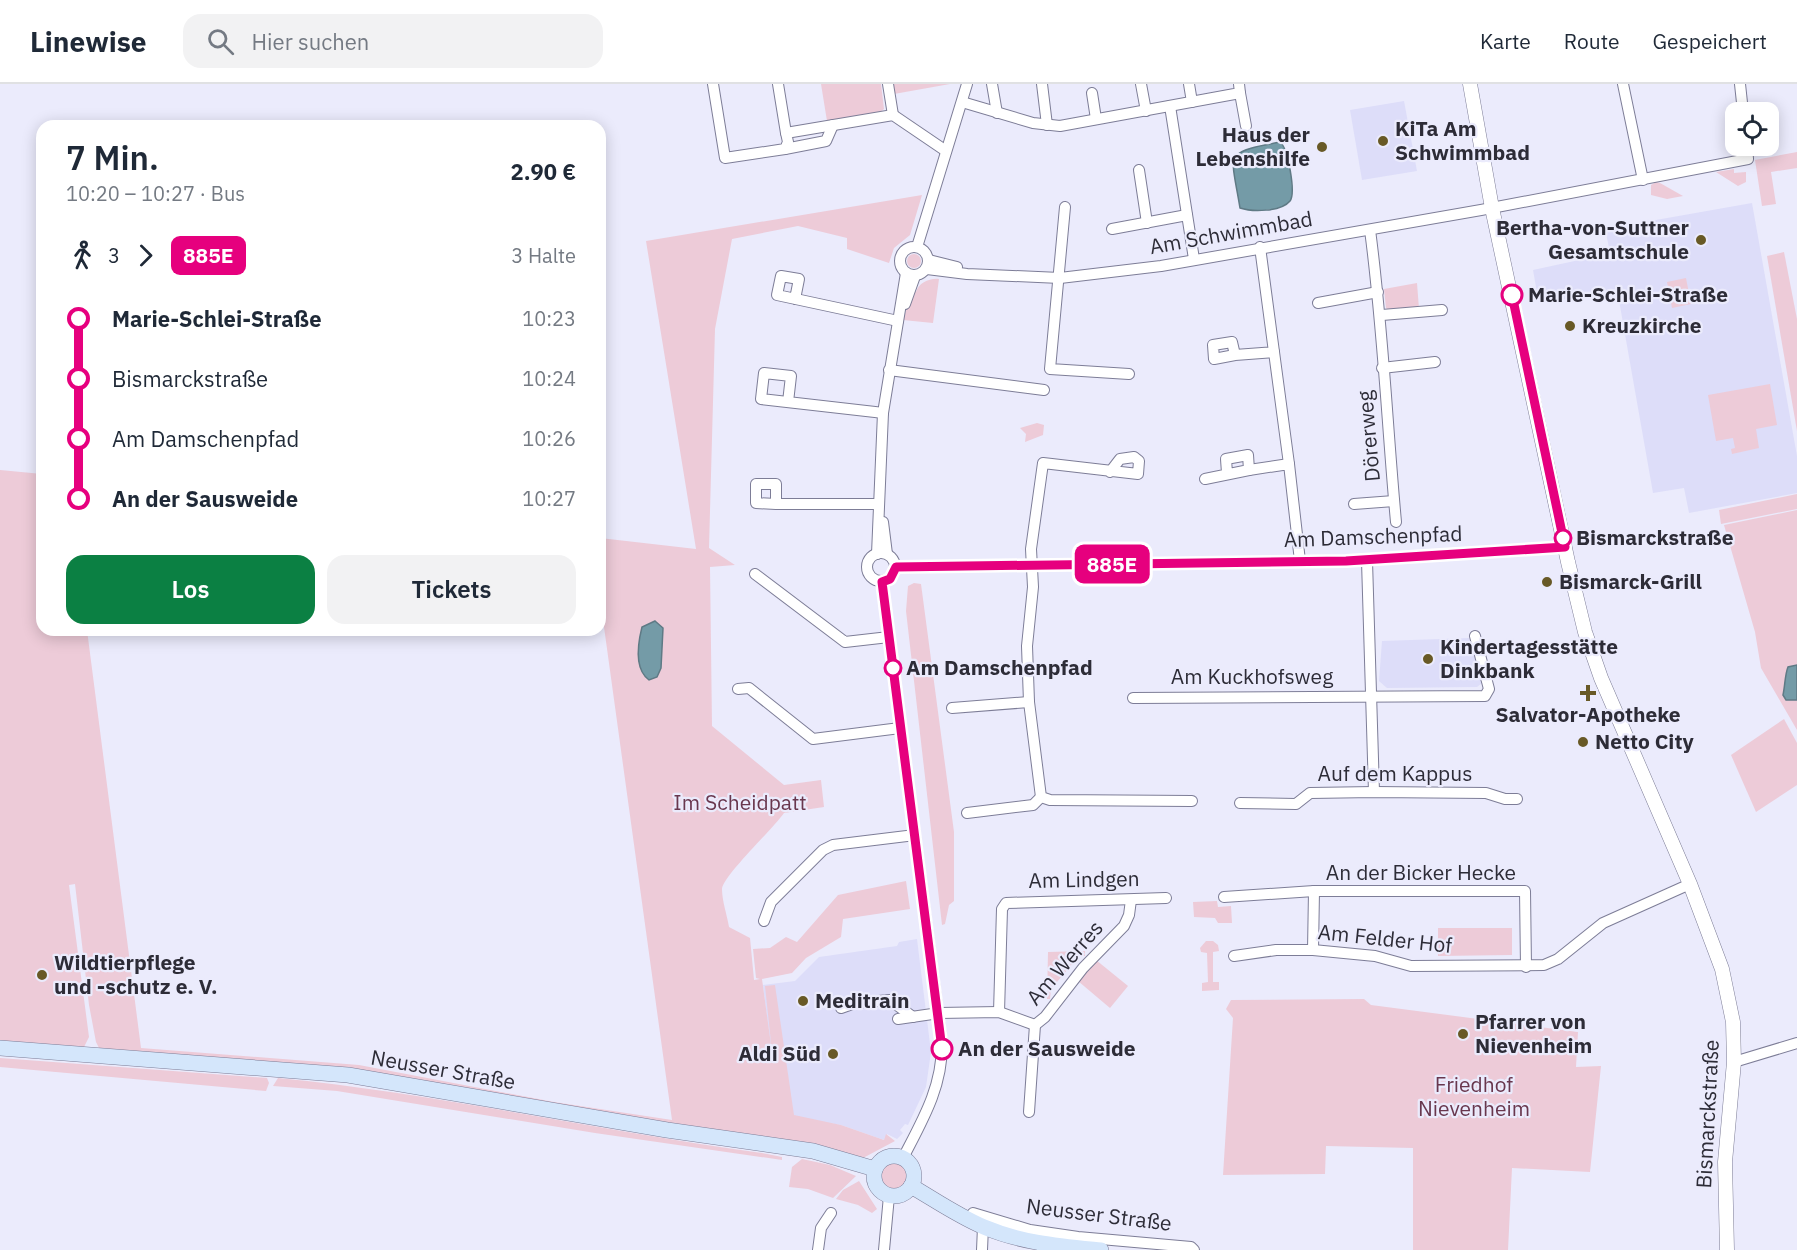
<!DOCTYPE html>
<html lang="de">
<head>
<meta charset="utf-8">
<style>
	body { margin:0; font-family:"IBM Plex Sans",sans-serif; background:#f2f2f3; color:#1f2937; height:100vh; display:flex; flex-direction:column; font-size:22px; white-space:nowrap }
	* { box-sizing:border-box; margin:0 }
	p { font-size:20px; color:#747a83 }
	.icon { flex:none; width:33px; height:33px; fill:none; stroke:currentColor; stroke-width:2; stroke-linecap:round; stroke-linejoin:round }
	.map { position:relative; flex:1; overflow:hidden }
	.drawer { position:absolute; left:36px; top:36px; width:570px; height:516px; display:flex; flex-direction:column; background:#fff; border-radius:18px; box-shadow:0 3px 15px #0003 }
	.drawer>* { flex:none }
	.badge { padding:0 12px; border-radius:9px; font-size:21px; line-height:39px }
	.buttons { position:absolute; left:1725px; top:18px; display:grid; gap:12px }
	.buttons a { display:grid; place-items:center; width:54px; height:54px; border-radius:12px; background:#fff; box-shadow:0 3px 15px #0003; font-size:30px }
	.map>.badge { position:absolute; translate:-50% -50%; box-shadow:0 0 0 3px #fff }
	.legs { display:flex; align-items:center; gap:9px; height:66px; padding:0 30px; font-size:20px }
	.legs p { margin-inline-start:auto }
	.head { display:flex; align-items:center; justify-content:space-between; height:102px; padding:0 30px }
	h1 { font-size:33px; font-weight:600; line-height:45px }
	.action { display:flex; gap:12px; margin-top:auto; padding:12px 30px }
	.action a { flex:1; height:69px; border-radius:18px; background:#0b8043; color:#fff; font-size:24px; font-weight:600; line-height:69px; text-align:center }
	.action a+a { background:#f2f2f3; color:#1f2937 }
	ul { padding:0 30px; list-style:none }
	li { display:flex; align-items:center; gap:21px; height:60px; font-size:22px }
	li i { display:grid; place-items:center; width:9px; height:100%; margin:0 8px; background:currentColor }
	li i::after { content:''; width:15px; height:15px; margin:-8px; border:4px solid; border-radius:50%; background:#fff }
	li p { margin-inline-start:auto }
	li:first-child i { background:linear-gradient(#0000 50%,currentColor 0) }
	li:last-child i { background:linear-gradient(currentColor 50%,#0000 0) }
	header { display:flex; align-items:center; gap:36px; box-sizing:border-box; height:84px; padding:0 30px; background:#fff; border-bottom:2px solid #e0e1e3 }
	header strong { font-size:28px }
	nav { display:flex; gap:33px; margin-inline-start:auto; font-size:21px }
	.search { width:420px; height:54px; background:#f2f2f3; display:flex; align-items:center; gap:15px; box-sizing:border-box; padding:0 21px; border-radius:18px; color:#747a83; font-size:22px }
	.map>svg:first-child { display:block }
	.built { fill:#ddddf9 }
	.green { fill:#edcbd8 }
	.water { fill:#749ba7; stroke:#5f7a85; stroke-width:1.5 }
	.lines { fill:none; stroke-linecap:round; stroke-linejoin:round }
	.minor-casing { stroke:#7d7d97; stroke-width:12 }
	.tertiary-casing { stroke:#7d7d97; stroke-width:15 }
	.secondary-casing { stroke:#7d7d97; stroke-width:16 }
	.minor { stroke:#fff; stroke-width:10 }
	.tertiary { stroke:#fff; stroke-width:14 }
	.secondary { stroke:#d4e6fb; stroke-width:15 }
	.line-1-casing { stroke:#fff; stroke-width:14 }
	.line-1 { stroke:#e6007e; stroke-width:9 }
	.poi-dot { fill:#685926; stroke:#ebebfc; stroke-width:2 }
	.stop-1-dot { fill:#fff; stroke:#e6007e; stroke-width:3 }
	.labels { text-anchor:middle; stroke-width:4.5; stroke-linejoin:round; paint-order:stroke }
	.poi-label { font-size:21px; font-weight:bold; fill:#2d2c37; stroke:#ebebfc; text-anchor:start }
	.street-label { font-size:21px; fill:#2d2c37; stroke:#ebebfc }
	.stop-label { font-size:21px; font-weight:bold; fill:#2d2c37; stroke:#ebebfc; text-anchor:start }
	.park-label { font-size:21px; fill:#69374e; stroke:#ebebfc }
</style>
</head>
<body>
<header>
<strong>Linewise</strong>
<div class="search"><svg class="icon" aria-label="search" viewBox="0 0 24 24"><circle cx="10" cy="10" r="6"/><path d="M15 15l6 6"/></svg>Hier suchen</div>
<nav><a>Karte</a><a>Route</a><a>Gespeichert</a></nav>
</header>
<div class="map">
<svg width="1797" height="1166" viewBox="0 0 1797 1166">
	<rect width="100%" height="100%" fill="#ebebfc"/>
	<g class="built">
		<path d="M1404,17L1417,87L1362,96L1350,26Z"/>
		<path d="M1752,119L1797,372V409L1689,429L1684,404L1653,409L1617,205L1539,220L1533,186L1616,168H1610L1605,145Z"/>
		<path d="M1469,554L1481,593L1482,599L1477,603L1387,604L1379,597L1382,557Z"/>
		<path d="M917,855L931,968L926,1003L908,1041L905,1040L900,1046L903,1049L897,1055L887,1050L884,1056L841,1041L779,1031L763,901L795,897L819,873L897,862L899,858Z"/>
	</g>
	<g class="green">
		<path d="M821,0H881L884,25L880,28L827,37Z"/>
		<path d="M892,0H950L894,10Z"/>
		<path d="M1797,68V84L1771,88L1776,120L1762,122L1755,76Z"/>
		<path d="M1734,85V89L1746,88V98L1738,102L1716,88Z"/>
		<path d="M1656,98L1660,99L1683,112L1667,115L1651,111V101Z"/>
		<path d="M922,111L910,151L894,164L889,179L847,165V154L798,142L732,155L715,245L709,464L735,481L710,483L712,642L784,701L821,696L824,723L784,729C773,745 723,792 722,805C722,817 727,831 729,843L750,854L754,896L760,895L756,894L753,865L770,864L786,853L797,858L838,811L906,797L910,825L843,835L841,853L806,874L792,889L762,895L772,968L765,902L775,901L794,1031L841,1041L884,1056L886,1050L895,1057L863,1074L605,1031L100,966L96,958L89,921L75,800L69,801L89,953L83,965L0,959V386L42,390V546H87L141,964L359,981L554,1018L672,1036L600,514V454L696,465L646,157Z"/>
		<path d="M1784,168L1797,235V347L1767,172Z"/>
		<circle cx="914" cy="177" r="7"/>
		<path d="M1686,194L1691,220L1672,224L1667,198Z"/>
		<path d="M939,195L933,239L903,236L912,208H916C919,199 929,194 939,195Z"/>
		<path d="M1417,199L1419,225L1391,228L1386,224L1384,205Z"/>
		<path d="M1770,300L1777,341L1756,345L1759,364L1732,370L1731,365L1735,364L1733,354L1716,357L1708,311Z"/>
		<path d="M1037,339L1044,341L1043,351L1025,358L1026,350L1020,344Z"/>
		<path d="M1797,410V425L1721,440L1719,426Z"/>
		<path d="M1797,426V646L1761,584L1755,548L1724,441Z"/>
		<path d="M914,499L921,500L954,748V817L949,821L945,840L942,841L906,527L908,502Z"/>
		<path d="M1784,635L1797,659V701L1756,728L1731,671Z"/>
		<path d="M1217,817L1218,823L1231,822L1232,839H1218L1215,834L1194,833L1193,818Z"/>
		<path d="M1438,844H1512V871L1438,872Z"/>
		<path d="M1206,857H1213L1218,861L1219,867L1213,868V898H1219V906L1202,907V899L1208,898L1207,869L1201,868L1200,864Z"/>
		<path d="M1085,867V872H1079L1051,905L1050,915H1047L1048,868Z"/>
		<path d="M1096,876L1128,902L1110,924L1078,897Z"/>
		<path d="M1364,915L1371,921L1578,948L1576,983L1601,982L1590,1088L1512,1084L1508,1166H1413V1064L1326,1062L1325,1090L1223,1091L1233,934L1226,925L1231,916Z"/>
		<path d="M0,974L267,994L269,999L266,1007L0,983Z"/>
		<path d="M278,994C440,1010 600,1047 762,1069L782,1073V1076L595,1049L337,1007L273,1002Z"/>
		<path d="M802,1075L830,1081L856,1092L833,1114L808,1105L789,1103L792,1083Z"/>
		<circle cx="894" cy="1092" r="15"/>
		<path d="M859,1097L877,1125L872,1129L858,1121L836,1115L843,1106Z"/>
	</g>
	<g class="water">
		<path d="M1280,58C1288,64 1296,109 1290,117C1281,128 1252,128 1240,124C1231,68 1222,69 1280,58Z"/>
		<path d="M655,537L663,544L661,584L657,593L649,596C634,585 638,559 642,543Z"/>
		<path d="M1797,581V616H1786L1783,611C1785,602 1785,590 1788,583Z"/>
	</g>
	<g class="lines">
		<defs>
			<g id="minor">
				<path d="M713,0L725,74L785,65L788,58L786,49L893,31L946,67"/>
				<path d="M778,0L786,49"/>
				<path d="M888,0L893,31"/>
				<path d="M992,0L997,29"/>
				<path d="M1042,0L1047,41"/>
				<path d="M1141,0L1146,27"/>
				<path d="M1189,0L1192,18"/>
				<path d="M1623,0L1643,96"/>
				<path d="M1740,0L1743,28"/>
				<path d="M1092,9L1096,35"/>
				<path d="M1240,9L1246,42"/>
				<path d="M962,18L1033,39L1060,42L1240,9L1239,0"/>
				<path d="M1170,22L1194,175"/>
				<path d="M785,65L826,57L833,41"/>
				<path d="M1139,86L1147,139"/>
				<path d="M1065,123L1050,285L1129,290"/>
				<path d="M1112,145L1187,131"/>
				<path d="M1370,146C1383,243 1387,340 1396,438"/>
				<circle cx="914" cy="177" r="14"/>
				<path d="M917,163L967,0"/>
				<path d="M929,176L957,183"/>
				<path d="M927,185L967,190L1060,194L1161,182L1481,126L1748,75L1747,62"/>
				<path d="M795,215L799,195L781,192L777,211L898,237"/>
				<path d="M1318,219L1378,208"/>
				<path d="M905,220L915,192"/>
				<path d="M1382,231L1442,226"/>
				<path d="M1274,268L1289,380"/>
				<path d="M1235,271L1214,275L1213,261L1232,258L1235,271L1274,268L1260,163"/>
				<path d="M1382,284L1435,278"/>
				<path d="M889,286L1044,306"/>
				<path d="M788,318L791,292L764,289L761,315L875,328L883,329"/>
				<path d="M1249,386L1289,380L1300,477"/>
				<path d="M1110,388L1120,375L1134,373L1139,377L1138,390L1043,379L1031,465L1033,503L1027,562L1029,618L1041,713L1050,716L1192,717"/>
				<path d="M1205,395L1249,386L1248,371L1226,375L1227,389"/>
				<path d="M776,420L756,419V400H776V420H879"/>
				<path d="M1354,420L1394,417"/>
				<path d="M883,438L887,470"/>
				<circle cx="881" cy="483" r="14"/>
				<path d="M877,470L883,329L906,189"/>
				<path d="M1367,477L1374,708"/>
				<path d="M896,483L1346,477L1565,463"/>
				<path d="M755,490L845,558L889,553"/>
				<path d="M882,498L942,961C942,1004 922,1037 903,1074"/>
				<path d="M738,605L749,604L813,655L900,644"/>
				<path d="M1133,614L1485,612L1489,605L1475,552"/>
				<path d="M952,624L1029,618"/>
				<path d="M1240,719L1296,720L1310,709L1374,708L1486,709L1505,715H1517"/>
				<path d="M967,729L1033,721L1041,713"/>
				<path d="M1224,813L1314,807H1525L1526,883"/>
				<path d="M764,837L771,818L823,766L833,761L915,751"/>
				<path d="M1313,866L1314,807"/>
				<path d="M1234,872L1276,866H1313L1375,872L1411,882L1544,881L1558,875L1603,839L1690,800"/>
				<path d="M841,924L855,919L890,916L913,933"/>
				<path d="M999,928L1002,825L1006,819L1166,814"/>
				<path d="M898,935L939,929L999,928L1035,941"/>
				<path d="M1035,941L1045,933L1083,884L1124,842L1129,831L1131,816"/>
				<path d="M1734,978L1797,959"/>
				<path d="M1029,1028L1035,941"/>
				<path d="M968,1136L973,1129L1030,1146L1078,1153L1191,1163L1194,1166"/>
				<path d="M818,1166L821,1144L831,1129"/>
				<path d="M884,1166L889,1112"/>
				<path d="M982,1166L983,1143"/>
			</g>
			<path id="tertiary" d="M1470,0L1492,124L1568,478L1585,548L1601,594L1690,800L1722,885L1733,938L1734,978L1725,1078L1727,1166"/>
			<g id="secondary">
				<path d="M0,964L348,991L667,1046L813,1067L875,1085"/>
				<circle cx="894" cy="1092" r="20"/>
				<path d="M911,1102C935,1116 958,1132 984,1143C1022,1159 1061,1162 1101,1166"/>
			</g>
		</defs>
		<use href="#minor" class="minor-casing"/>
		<use href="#tertiary" class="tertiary-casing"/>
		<use href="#secondary" class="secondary-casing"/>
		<use href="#minor" class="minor"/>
		<use href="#tertiary" class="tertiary"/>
		<use href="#secondary" class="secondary"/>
	</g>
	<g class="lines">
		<defs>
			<path id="line-1" d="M942,965L882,498L890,495L896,483L1346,477L1565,463L1512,211"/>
		</defs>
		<use href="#line-1" class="line-1-casing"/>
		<use href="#line-1" class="line-1"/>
	</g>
	<g class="poi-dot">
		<circle cx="1383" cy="57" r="6"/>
		<circle cx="1322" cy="63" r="6"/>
		<circle cx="1701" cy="156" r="6"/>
		<circle cx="1570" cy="242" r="6"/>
		<circle cx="1547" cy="498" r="6"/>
		<circle cx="1428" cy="575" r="6"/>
		<path d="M1585 600h6v6h6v6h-6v6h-6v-6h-6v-6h6z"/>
		<circle cx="1583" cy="658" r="6"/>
		<circle cx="42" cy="891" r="6"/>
		<circle cx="803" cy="917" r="6"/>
		<circle cx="1463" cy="950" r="6"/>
		<circle cx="833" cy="970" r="6"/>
	</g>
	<g class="stop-1-dot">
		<circle cx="1512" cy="211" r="10"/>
		<circle cx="1563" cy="454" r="8"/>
		<circle cx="893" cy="584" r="8"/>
		<circle cx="942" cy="965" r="10"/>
	</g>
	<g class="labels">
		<g class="poi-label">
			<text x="1395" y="52">KiTa Am<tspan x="1395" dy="24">Schwimmbad</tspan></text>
			<text x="1310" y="58" text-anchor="end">Haus der<tspan x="1310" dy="24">Lebenshilfe</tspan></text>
			<text x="1689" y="151" text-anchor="end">Bertha-von-Suttner<tspan x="1689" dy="24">Gesamtschule</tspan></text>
			<text x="1582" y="249">Kreuzkirche</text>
			<text x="1559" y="505">Bismarck-Grill</text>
			<text x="1440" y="570">Kindertagesstätte<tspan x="1440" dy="24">Dinkbank</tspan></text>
			<text x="1588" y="638" text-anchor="middle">Salvator-Apotheke</text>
			<text x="1595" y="665">Netto City</text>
			<text x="54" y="886">Wildtierpflege<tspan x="54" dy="24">und -schutz e. V.</tspan></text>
			<text x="815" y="924">Meditrain</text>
			<text x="1475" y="945">Pfarrer von<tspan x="1475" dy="24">Nievenheim</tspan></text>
			<text x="821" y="977" text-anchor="end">Aldi Süd</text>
		</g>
		<g class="street-label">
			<text transform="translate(1231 149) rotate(-10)" y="7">Am Schwimmbad</text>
			<text transform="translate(1369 352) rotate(-95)" y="7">Dörerweg</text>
			<text transform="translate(1373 453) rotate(-2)" y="7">Am Damschenpfad</text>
			<text x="1252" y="600">Am Kuckhofsweg</text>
			<text x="1395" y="697">Auf dem Kappus</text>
			<text x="1421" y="796">An der Bicker Hecke</text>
			<text transform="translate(1084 796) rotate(-1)" y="7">Am Lindgen</text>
			<text transform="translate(1385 855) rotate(6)" y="7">Am Felder Hof</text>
			<text transform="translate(1065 879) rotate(-49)" y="7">Am Werres</text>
			<text transform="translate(443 986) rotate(10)" y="7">Neusser Straße</text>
			<text transform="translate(1708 1030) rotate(-87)" y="7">Bismarckstraße</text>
			<text transform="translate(1099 1131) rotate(7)" y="7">Neusser Straße</text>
		</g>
		<g class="stop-label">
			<text x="1528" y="218">Marie-Schlei-Straße</text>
			<text x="1576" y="461">Bismarckstraße</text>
			<text x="906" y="591">Am Damschenpfad</text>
			<text x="958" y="972">An der Sausweide</text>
		</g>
		<g class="park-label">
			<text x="740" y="726">Im Scheidpatt</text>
			<text x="1474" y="1008">Friedhof<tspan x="1474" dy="24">Nievenheim</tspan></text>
		</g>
	</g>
</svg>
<div class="buttons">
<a><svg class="icon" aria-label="locate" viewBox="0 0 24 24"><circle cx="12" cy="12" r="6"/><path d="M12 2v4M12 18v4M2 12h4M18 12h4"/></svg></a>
</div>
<b class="badge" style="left:1112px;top:480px;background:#e6007e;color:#fff">885E</b>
<section class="drawer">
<div class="head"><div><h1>7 Min.</h1><p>10:20 – 10:27 · Bus</p></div><b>2.90 €</b></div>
<div class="legs"><svg class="icon" aria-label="walk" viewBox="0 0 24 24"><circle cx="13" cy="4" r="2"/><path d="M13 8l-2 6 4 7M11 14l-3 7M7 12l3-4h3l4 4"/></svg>3<svg class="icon" aria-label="forward" viewBox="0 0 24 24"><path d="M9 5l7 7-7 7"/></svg><b class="badge" style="background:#e6007e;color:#fff">885E</b><p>3 Halte</p></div>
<ul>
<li><i style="color:#e6007e"></i><b>Marie-Schlei-Straße</b><p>10:23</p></li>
<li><i style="color:#e6007e"></i><span>Bismarckstraße</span><p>10:24</p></li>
<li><i style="color:#e6007e"></i><span>Am Damschenpfad</span><p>10:26</p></li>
<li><i style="color:#e6007e"></i><b>An der Sausweide</b><p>10:27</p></li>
</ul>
<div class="action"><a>Los</a><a>Tickets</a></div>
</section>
</div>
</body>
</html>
